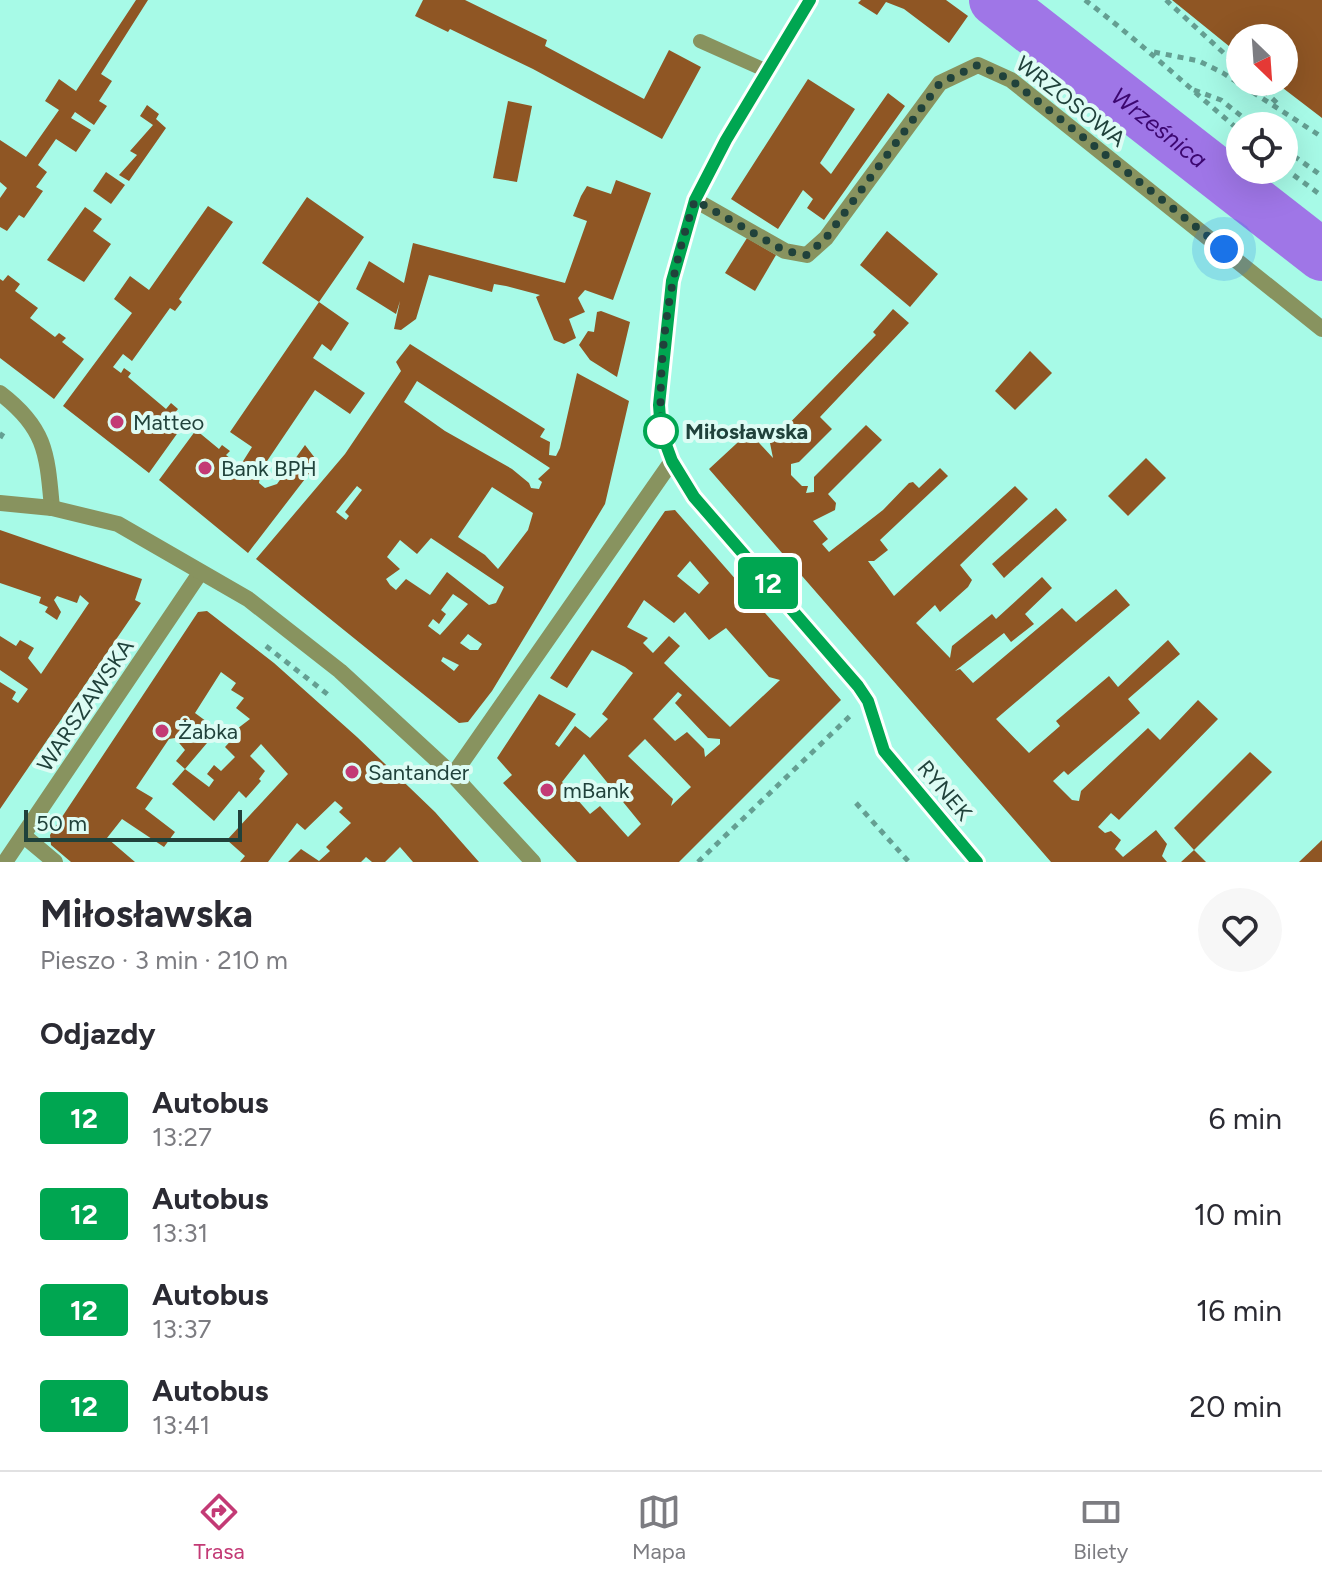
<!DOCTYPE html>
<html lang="pl">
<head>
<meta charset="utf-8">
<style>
	body { margin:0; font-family:Figtree,sans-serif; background:#f7f7f7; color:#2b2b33; height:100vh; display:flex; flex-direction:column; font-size:30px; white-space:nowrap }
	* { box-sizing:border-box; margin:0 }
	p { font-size:26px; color:#7c7c81 }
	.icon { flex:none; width:44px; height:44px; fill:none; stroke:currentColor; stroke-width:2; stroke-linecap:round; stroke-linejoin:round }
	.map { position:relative; height:862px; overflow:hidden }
	.drawer { display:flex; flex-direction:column; background:#fff; flex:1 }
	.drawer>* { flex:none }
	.badge { padding:0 16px; border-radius:6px; font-size:28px; line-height:52px }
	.needle { width:52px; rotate:155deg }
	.fabs { position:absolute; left:1226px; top:24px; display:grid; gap:16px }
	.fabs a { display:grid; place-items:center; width:72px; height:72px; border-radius:50%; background:#fff; box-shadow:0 8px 32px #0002; font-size:40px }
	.scale { position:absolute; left:24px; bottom:20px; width:218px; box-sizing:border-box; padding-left:8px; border:4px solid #20423b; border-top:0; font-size:22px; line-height:28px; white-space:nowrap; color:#20423b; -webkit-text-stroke:6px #ddfcf4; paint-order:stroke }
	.you { position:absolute; width:40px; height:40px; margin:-20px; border:6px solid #fff; border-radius:50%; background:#1a73e8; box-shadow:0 0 0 12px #1a73e833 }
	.map>.badge { position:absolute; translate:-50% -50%; box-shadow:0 0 0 4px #fff }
	h2 { padding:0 40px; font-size:30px; line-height:72px }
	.round { display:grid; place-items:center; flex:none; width:84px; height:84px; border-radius:42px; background:#f7f7f7 }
	.headline { display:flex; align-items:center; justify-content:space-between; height:136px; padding:0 40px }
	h1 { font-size:38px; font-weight:700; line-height:60px }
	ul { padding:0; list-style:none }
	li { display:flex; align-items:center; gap:24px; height:96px; padding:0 40px }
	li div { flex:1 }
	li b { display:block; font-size:30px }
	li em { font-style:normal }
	li .badge { min-width:88px; font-weight:700; text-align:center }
	.tabs { display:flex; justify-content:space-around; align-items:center; height:112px; border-top:2px solid #e1e1e2; background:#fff; font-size:22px; color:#7c7c81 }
	.tabs a { display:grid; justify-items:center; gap:4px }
	.tabs .current { color:#c33a75 }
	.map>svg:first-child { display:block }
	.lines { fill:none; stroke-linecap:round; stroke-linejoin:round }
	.river { stroke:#9f76e7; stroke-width:52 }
	.building { fill:#8f5624; fill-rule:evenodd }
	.path { stroke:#649f92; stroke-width:5; stroke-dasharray:6 6; stroke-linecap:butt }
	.service { stroke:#88935f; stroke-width:14 }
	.pedestrian { stroke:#88935f; stroke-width:16 }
	.minor { stroke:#88935f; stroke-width:16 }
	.line-casing { stroke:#fff; stroke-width:18 }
	.line { stroke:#00a651; stroke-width:12 }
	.walk { stroke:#20423b; stroke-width:8; stroke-dasharray:0 14.4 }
	.poi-dot { fill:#c33a75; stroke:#ddfcf4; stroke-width:3 }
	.stop-dot { fill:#fff; stroke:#00a651; stroke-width:4 }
	.labels { text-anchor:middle; stroke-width:8; stroke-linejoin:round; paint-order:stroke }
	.street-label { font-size:22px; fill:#20423b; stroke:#ddfcf4 }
	.poi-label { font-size:22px; fill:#20423b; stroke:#ddfcf4; text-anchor:start }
	.stop-label { font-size:22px; font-weight:bold; fill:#20423b; stroke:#ddfcf4; text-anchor:start }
	.water-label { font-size:24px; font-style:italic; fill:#3c0770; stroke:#ddfcf4 }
</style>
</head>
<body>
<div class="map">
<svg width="1322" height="862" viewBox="0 0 1322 862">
	<rect width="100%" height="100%" fill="#a7fae7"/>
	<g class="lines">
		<path class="river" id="s1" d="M995,0L1322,255"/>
	</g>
	<g class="building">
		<path d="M136,0H148L101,74L112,81L99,101L107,106L94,125L75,112L71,118L91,130L76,152L56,139L38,165L47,172L36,187L43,191L24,218L19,215L7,231L0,227V198L7,188L0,182V140L26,157L59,110L45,101L59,79L76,91Z"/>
		<path d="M423,0H465L547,40L545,46L644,99L669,50L701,67L662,139L533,69L450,29L448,32L415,16Z"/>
		<path d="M861,0H946L968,16L949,43L904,9L886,2L877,15L858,3Z"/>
		<path d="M1172,0H1322V118L1275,82H1284V38H1240V55Z"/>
		<path d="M808,79L855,109L820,163L831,174L888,93L905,106L824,220L807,208L813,199L803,190L778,229L731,199Z"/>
		<path d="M508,101L532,106L517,182L493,178Z"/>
		<path d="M147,105L159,114L156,119L166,128L129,181L119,175L137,155L130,151L153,125L140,116Z"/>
		<path d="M106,172L125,185L111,204L93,191Z"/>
		<path d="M616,180L651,193L613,300L585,290L578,298L585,312L569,319L576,338L564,344L554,340L536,297L540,295L506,286L494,284L492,292L429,275L416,319L401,330L394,329L400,301L396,314L356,289L369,261L404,283L413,243L565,283L587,221L573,216L581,196L587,186L611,194Z"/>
		<path d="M307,197L364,237L319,302L349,323L331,351L322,344L313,358L365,393L350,414L315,390L261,470L259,483L265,488L277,484L305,445L318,462L248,553L159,480L196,430L219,449L222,445L230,451L226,455L240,466L252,447L230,432L319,302L262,263Z"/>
		<path d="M208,206L233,222L179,299L182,302L175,311L170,308L132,361L123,354L113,367L121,373L124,368L131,373L128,377L166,409L171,403L178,409L173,415L184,424L149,473L63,406L132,313L114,299L130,276L149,290Z"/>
		<path d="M85,207L102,219L93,231L111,244L84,282L47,260Z"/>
		<path d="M887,231L938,274L910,307L860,265Z"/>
		<path d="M747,238L776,255L755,291L725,273Z"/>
		<path d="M8,275L20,284L15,291L38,308L30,318L55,337L59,333L66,338L62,342L84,359L54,399L0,358V279L3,281Z"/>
		<path d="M893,309L909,323L820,417L832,429L799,462L791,464V475L802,486H808L806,493L814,492V477L866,425L882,440L828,494L836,503L835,510L813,521L828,539L822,544L829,552L883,510L909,483L913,482L919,488L940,468L948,476L880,540L888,550L874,561H868L894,596L1015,486L1028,499L960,565L972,580L968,587L940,612L935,605L916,623L950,658L952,646L992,614L996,619L1042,577L1052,588L1025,614L1034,624L1011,642L1004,633L955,671L960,669L973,683L1062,608L1076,622L1116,589L1130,605L996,719L1029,753L1060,726L1056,721L1109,676L1118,687L1168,640L1180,654L1128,699L1140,713L1068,775L1064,771L1053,781L1072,800L1079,801L1081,791L1148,728L1160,740L1198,700L1218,719L1119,820L1111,813L1098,827L1105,833L1111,831L1121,840L1115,849L1123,857L1156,830L1167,844L1162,856L1167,862H1051L709,469L749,432L773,458L770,443L876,335L873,332Z"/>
		<path d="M601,311L630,322L617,377L590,360L579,345L588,331L594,332L597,312Z"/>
		<path d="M410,344L545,429L540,437L550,442L549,455L556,456L560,448L577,373L629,401L605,504L492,691L468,722L459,723L256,559L345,454L401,371L396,362ZM417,381L550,468L538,479L542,482L539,489L531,488L529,483L512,469L445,431L404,402ZM357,486L362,490L345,512L349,516L346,520L336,512ZM492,487L533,513L528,530L498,569L485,555L458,537ZM431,538L504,587L496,603L489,605L447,572L430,595L406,579L396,590L390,585L386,579L400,569L387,557L400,540L417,554ZM453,594L468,604L440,635L428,626L433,619L439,624L446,614L441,610ZM468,634L482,644L478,650H470L460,643ZM443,657L459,665L454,671L441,661Z"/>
		<path d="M1030,351L1052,373L1015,410L995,391Z"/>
		<path d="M1146,458L1166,478L1128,516L1108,496Z"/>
		<path d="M1056,508L1067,520L1004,578L992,564Z"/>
		<path d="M675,510L841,700L679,862H577L503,783L512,775L497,758L539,694L576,714L555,744L559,747L575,726L590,738L608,719L602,714L633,673L625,667L592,650L567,688L550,678L665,511ZM690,561L709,583L699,594L677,576ZM644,600L674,623L685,612L709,640L726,628L769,677L780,680L730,727L664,663L680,646L669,636L653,653L643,643L648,638L627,627ZM678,692L682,695L675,703L708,738L720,739V744L705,757L704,749L687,732L675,741L653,719ZM645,739L691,787L671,806L673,799L628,756ZM584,754L641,824L628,837L600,806L590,814L562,782Z"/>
		<path d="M0,530L142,579L135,600L141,603L0,809V682L16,692L12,699L18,703L28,689L0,670V636L16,646L20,640L34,648L28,658L41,674L89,603L80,595L77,603L57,596L54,600L61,612L57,620L45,612L48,607L39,603L41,597L0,583Z"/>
		<path d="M207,611L274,663L357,737L435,812L479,862H413L400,847L385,862H372L366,857L361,862H288L301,849L319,861L330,851L326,847L351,823L339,812L343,808L335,801L305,830L297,823L268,862H240L245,856L227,840L288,774L261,744L250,756L265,771L259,779L261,781L246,798L239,791L214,821L172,784L185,769L176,761L185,750L175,738L169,739L136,788L153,798L145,809L175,832L164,847L122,819L107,838L135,862H71L51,845L50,835L141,698L198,612ZM221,672L236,683L231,690L244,698L236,708L250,719L233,732L236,735L225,747L235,757L221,771L214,765L207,774L214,780L209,787L185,769L218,730L195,713Z"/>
		<path d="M1250,752L1272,772L1194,850L1174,828Z"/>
		<path d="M1322,840V862H1299Z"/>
		<path d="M1194,850L1206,862H1181Z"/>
	</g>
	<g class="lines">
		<g class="path">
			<path d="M1085,0C1139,41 1188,87 1240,131"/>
			<path d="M1166,0L1240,68"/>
			<path d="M1154,52L1199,61L1223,73L1322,137"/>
			<path d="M1255,82L1277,103"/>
			<path d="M1194,90L1221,100L1254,126"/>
			<path d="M1284,149L1322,176"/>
			<path d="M1284,168L1322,196"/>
			<path d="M0,438L6,428"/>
			<path d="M266,646L331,697"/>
			<path d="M856,803L909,862"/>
			<path d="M698,862L850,716"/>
		</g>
		<path class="service" d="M700,41L767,71"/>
		<path class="pedestrian" d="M5,862L200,573"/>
		<g class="minor">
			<path d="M810,0L726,140L695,200L672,281L659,405L661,431L672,461L694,497L858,686L868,701L884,751L977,862"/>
			<path d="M695,200L785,251L807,255L826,238L940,83L978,65L1011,80L1322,329"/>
			<path d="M0,393C46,428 47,453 52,508"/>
			<path d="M0,503L52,508L118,524L248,599L340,671L453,775L533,862"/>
			<path d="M453,775L672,461"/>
			<path d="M24,836L55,862"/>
		</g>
	</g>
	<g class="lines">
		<defs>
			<path id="line" d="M810,0L726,140L695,200L672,281L659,405L661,431L672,461L694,497L858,686L868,701L884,751L977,862"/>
		</defs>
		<use href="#line" class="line-casing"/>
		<use href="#line" class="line"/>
		<path class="walk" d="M661,431C658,353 669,276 695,200L785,251L807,255L826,238L940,83L978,65L1011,80L1224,249"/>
	</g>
	<g class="poi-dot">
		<circle cx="117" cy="422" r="8"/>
		<circle cx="205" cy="468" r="8"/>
		<circle cx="162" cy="731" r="8"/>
		<circle cx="352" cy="772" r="8"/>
		<circle cx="547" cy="790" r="8"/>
	</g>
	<circle class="stop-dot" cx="661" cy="431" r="16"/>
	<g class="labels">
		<g class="street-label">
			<text transform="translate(1071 101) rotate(38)" y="8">WRZOSOWA</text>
			<text transform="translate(85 705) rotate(-56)" y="8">WARSZAWSKA</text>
			<text transform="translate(945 790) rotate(50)" y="8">RYNEK</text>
		</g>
		<g class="poi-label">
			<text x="133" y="430">Matteo</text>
			<text x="221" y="476">Bank BPH</text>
			<text x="178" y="739">Żabka</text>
			<text x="368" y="780">Santander</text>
			<text x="563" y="798">mBank</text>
		</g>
		<g class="stop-label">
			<text x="685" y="439">Miłosławska</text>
		</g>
		<g class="water-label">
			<text dy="8" stroke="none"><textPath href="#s1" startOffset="208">Wrześnica</textPath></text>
		</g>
	</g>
</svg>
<div class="fabs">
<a><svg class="needle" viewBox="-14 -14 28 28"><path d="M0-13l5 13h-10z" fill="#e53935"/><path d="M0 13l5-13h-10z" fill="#7c7c81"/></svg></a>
<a><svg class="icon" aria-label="locate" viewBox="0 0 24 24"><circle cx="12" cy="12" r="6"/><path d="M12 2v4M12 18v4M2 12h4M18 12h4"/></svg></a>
</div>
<div class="scale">50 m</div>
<div class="you" style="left:1224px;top:249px"></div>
<b class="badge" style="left:768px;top:583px;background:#00a651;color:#fff">12</b>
</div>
<section class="drawer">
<div class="headline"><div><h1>Miłosławska</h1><p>Pieszo · 3 min · 210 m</p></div><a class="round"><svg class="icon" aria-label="heart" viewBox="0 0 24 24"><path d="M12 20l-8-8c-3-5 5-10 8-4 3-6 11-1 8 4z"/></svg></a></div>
<h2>Odjazdy</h2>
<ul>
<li><span class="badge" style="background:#00a651;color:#fff">12</span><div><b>Autobus</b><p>13:27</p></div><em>6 min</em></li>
<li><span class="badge" style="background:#00a651;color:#fff">12</span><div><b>Autobus</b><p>13:31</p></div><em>10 min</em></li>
<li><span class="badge" style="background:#00a651;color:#fff">12</span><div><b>Autobus</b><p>13:37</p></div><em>16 min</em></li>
<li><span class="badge" style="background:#00a651;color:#fff">12</span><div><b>Autobus</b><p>13:41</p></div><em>20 min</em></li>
</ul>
</section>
<nav class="tabs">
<a class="current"><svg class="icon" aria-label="directions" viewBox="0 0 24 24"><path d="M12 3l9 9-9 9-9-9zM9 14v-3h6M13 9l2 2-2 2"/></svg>Trasa</a>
<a><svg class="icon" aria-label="map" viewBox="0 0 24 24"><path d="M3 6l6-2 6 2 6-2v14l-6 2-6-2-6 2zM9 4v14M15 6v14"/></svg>Mapa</a>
<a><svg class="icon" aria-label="tickets" viewBox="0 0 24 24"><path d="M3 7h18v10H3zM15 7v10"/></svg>Bilety</a>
</nav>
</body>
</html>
